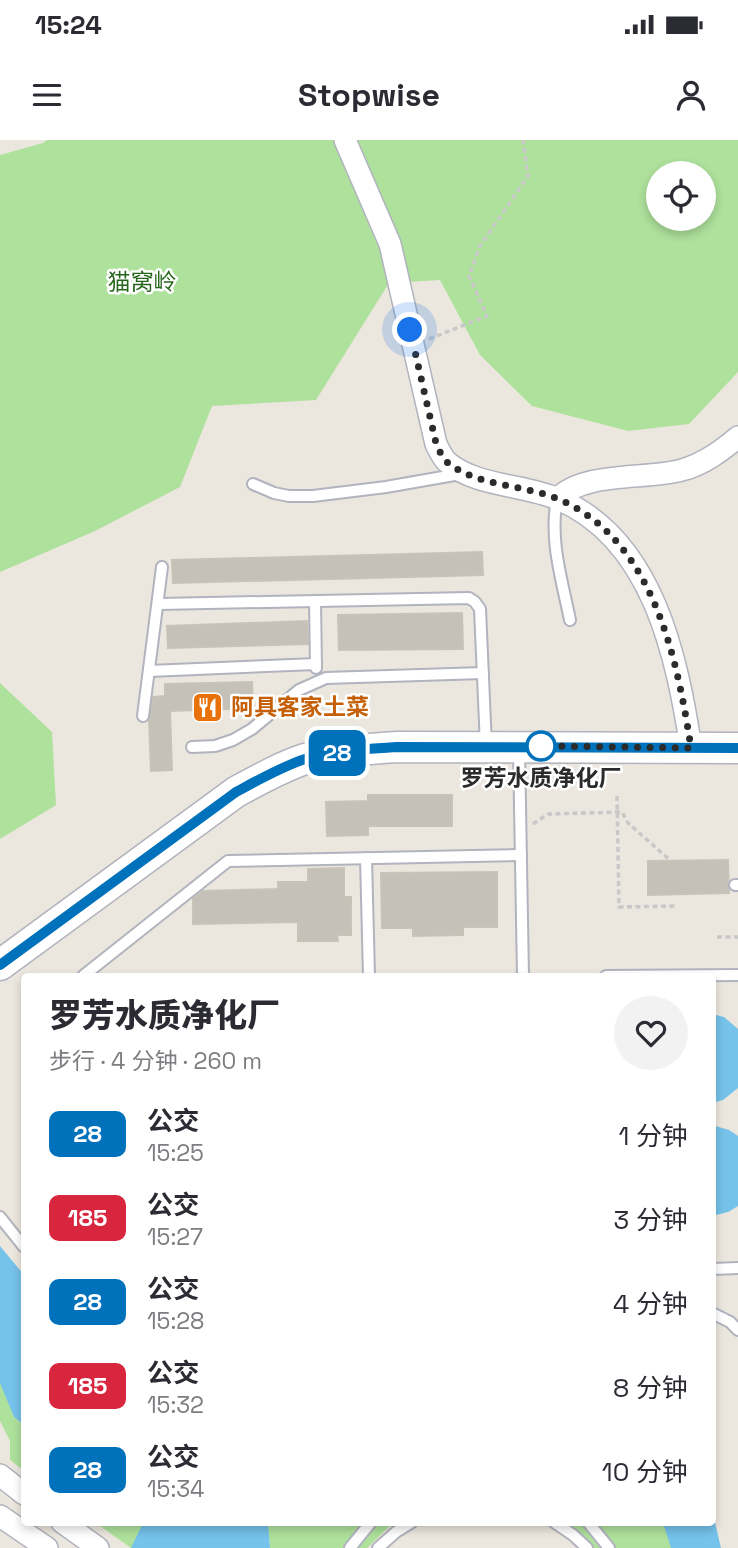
<!DOCTYPE html>
<html lang="zh">
<head>
<meta charset="utf-8">
<style>
	body { margin:0; font-family:"Space Grotesk","Noto Sans SC",sans-serif; background:#f2f2f3; color:#2b2b33; height:100vh; display:flex; flex-direction:column; font-size:26px; white-space:nowrap }
	* { box-sizing:border-box; margin:0 }
	p { font-size:23px; color:#7c7c81 }
	.icon { flex:none; width:38px; height:38px; fill:none; stroke:currentColor; stroke-width:2; stroke-linecap:round; stroke-linejoin:round }
	.map { position:relative; flex:1; overflow:hidden }
	.drawer { position:absolute; left:21px; top:833px; width:695px; height:553px; display:flex; flex-direction:column; background:#fff; border-radius:7px; box-shadow:0 4px 10px #0003 }
	.drawer>* { flex:none }
	.badge { padding:0 14px; border-radius:10px; font-size:24px; line-height:46px }
	.buttons { position:absolute; left:646px; top:21px; display:grid; gap:14px }
	.buttons a { display:grid; place-items:center; width:70px; height:70px; border-radius:50%; background:#fff; box-shadow:0 4px 10px #0003; font-size:35px }
	.you { position:absolute; width:35px; height:35px; margin:-18px; border:5px solid #fff; border-radius:50%; background:#1a73e8; box-shadow:0 0 0 10px #1a73e833 }
	.map>.badge { position:absolute; translate:-50% -50%; box-shadow:0 0 0 4px #fff }
	.round { display:grid; place-items:center; flex:none; width:74px; height:74px; border-radius:37px; background:#f2f2f3 }
	.head { display:flex; align-items:center; justify-content:space-between; height:119px; padding:0 28px }
	h1 { font-size:33px; font-weight:800; line-height:52px }
	ul { padding:0; list-style:none }
	li { display:flex; align-items:center; gap:21px; height:84px; padding:0 28px }
	li div { flex:1 }
	li b { display:block; font-size:26px }
	li em { font-style:normal }
	li .badge { min-width:77px; font-weight:700; text-align:center }
	.status { display:flex; justify-content:space-between; align-items:center; height:49px; padding:0 35px; background:#fff; direction:ltr }
	.status svg { height:19px; fill:currentColor }
	header { display:flex; justify-content:space-between; align-items:center; height:91px; padding:0 28px; background:#fff; font-size:32px; font-weight:800 }
	.map>svg:first-child { display:block }
	.green { fill:#aee19c; fill-rule:evenodd }
	.water { fill:#75c2ea }
	.building { fill:#c5c1b9; stroke:#c8c3b7; stroke-width:2 }
	.lines { fill:none; stroke-linecap:round; stroke-linejoin:round }
	.lane-casing { stroke:#b1b3be; stroke-width:14 }
	.street-casing { stroke:#b1b3be; stroke-width:24 }
	.secondary-casing { stroke:#b1b3be; stroke-width:33 }
	.path { stroke:#c8c8c8; stroke-width:3.5; stroke-dasharray:5 3.5; stroke-linecap:butt }
	.lane { stroke:#fff; stroke-width:10 }
	.street { stroke:#fff; stroke-width:21 }
	.secondary { stroke:#fff; stroke-width:30 }
	.line-casing { stroke:#fff; stroke-width:16 }
	.line { stroke:#0072bc; stroke-width:10 }
	.walk { stroke:#2b2b2b; stroke-width:7; stroke-dasharray:0 12.6 }
	.stop-dot { fill:#fff; stroke:#0072bc; stroke-width:3.5 }
	.labels { text-anchor:middle; stroke-width:5; stroke-linejoin:round; paint-order:stroke }
	.park-label { font-size:23px; fill:#27661d; stroke:#fff }
	.food-label { font-size:23px; font-weight:bold; fill:#c56008; stroke:#fff; text-anchor:start }
	.stop-label { font-size:23px; font-weight:bold; fill:#2b2b2b; stroke:#fff }
</style>
</head>
<body>
<div class="status"><b>15:24</b><svg viewBox="0 0 49 12"><path d="M0 12V9h3v3zM5 12V6h3v6zM10 12V3h3v9zM15 12V0h3v12zM26 1h20v11H26zM47 4h2v5h-2z"/></svg></div>
<header><svg class="icon" aria-label="menu" viewBox="0 0 24 24"><path d="M4 6h16M4 12h16M4 18h16"/></svg>Stopwise<svg class="icon" aria-label="person" viewBox="0 0 24 24"><circle cx="12" cy="8" r="4"/><path d="M4 21q1-7 8-7t8 7"/></svg></header>
<div class="map">
<svg width="738" height="1408" viewBox="0 0 738 1408">
	<rect width="100%" height="100%" fill="#ece7de"/>
	<g class="green">
		<path d="M47,0H738V232L689,284L628,291L532,266L480,215L440,140L389,143L316,260L212,266L180,347L95,391L0,432V15L43,3ZM658,33H704V79H658Z"/>
		<path d="M0,543L52,592L56,665L0,699Z"/>
		<path d="M0,1240L14,1277L24,1285V1331L10,1320V1301L0,1281Z"/>
		<path d="M96,1383H143L136,1408H131Z"/>
		<path d="M268,1383H393L367,1408H270Z"/>
		<path d="M567,1383H664L672,1408H594Z"/>
	</g>
	<g class="water">
		<path d="M712,874L724,877L738,889V948L723,960L712,963Z"/>
		<path d="M712,985L729,990L738,996V1066L728,1072L712,1076Z"/>
		<path d="M0,1106L24,1135V1285L14,1277L0,1243Z"/>
		<path d="M712,1370L721,1408H671L663,1383L712,1382Z"/>
		<path d="M143,1383H268L270,1408H131Z"/>
	</g>
	<g class="building">
		<path d="M482,412L483,435L173,443L172,420Z"/>
		<path d="M462,473L463,509L339,510L338,475Z"/>
		<path d="M307,481L308,504L168,508L167,486Z"/>
		<path d="M252,542L253,568L170,571L172,630L151,631L149,580L153,557L165,556V544Z"/>
		<path d="M368,655H452V686H368V695L327,696L326,662L368,661Z"/>
		<path d="M728,720L729,753L648,755V721Z"/>
		<path d="M344,728V757H351V795H337L338,801H298V782L193,784V759L203,751L278,749V742H308V729Z"/>
		<path d="M497,732V787H463V795L413,796V788H382L381,733Z"/>
	</g>
	<g class="lines">
		<defs>
			<g id="lane">
				<path d="M253,344L274,353L289,356H313L386,347L460,334"/>
				<path d="M557,359C549,400 562,440 570,480"/>
				<path d="M315,461L316,528"/>
				<path d="M159,464L469,458L475,462L480,469L486,606"/>
				<path d="M149,531L316,524"/>
				<path d="M143,576L162,427"/>
				<path d="M192,607L215,606L233,600L252,589L299,550L326,538L483,533"/>
				<path d="M519,609L523,836"/>
				<path d="M366,718L369,836"/>
				<path d="M735,745H738"/>
				<path d="M83,836L228,721L521,715"/>
				<path d="M606,836L738,835"/>
				<path d="M0,1077L24,1107"/>
				<path d="M712,1129L738,1128"/>
				<path d="M712,1173L730,1182L738,1190"/>
				<path d="M554,1382L573,1395L587,1408"/>
				<path d="M588,1382L609,1408"/>
				<path d="M350,1408L371,1382"/>
				<path d="M378,1408L396,1392L412,1382"/>
			</g>
			<g id="street">
				<path d="M345,0L390,104L436,304C439,310 442,317 447,322C477,347 523,344 558,359C653,399 677,517 691,608"/>
				<path d="M557,359C584,331 646,340 682,330C704,324 721,311 738,297"/>
				<path d="M0,1335L24,1354"/>
				<path d="M0,1376L47,1408"/>
				<path d="M62,1382L98,1408"/>
			</g>
			<path id="secondary" d="M0,825L236,652C258,640 281,627 305,619C335,611 366,609 397,607L738,608"/>
		</defs>
		<use href="#lane" class="lane-casing"/>
		<use href="#street" class="street-casing"/>
		<use href="#secondary" class="secondary-casing"/>
		<g class="path">
			<path d="M429,199L487,176L469,136L480,106L528,36L523,0"/>
			<path d="M617,656L619,767L677,766"/>
			<path d="M533,684L548,674L622,672L628,683L671,721"/>
			<path d="M717,797H738"/>
		</g>
		<use href="#lane" class="lane"/>
		<use href="#street" class="street"/>
		<use href="#secondary" class="secondary"/>
	</g>
	<g class="lines">
		<defs>
			<path id="line" d="M0,825L236,652C258,640 281,627 305,619C335,610 366,609 397,607L738,608"/>
		</defs>
		<use href="#line" class="line-casing"/>
		<use href="#line" class="line"/>
		<path class="walk" d="M410,190L436,303C439,310 442,317 447,322C477,347 523,344 558,359C653,399 677,517 691,608L541,606"/>
	</g>
	<defs>
		<symbol id="restaurant-square" viewBox="-11 -11 22 22"><rect x="-9" y="-9" width="18" height="18" rx="4" fill="#e8710a" stroke="#fff"/><path d="M-5-6h1v4h1v-4h1v4h1v-4h1v5L-1.5 .5V6h-2V.5L-5-1ZM5-6V6H3V1.5H1.5Q1.5-4 5-6Z" fill="#fff"/></symbol>
	</defs>
	<g fill-rule="evenodd">
		<use href="#restaurant-square" x="190" y="550" width="35" height="35"/>
	</g>
	<circle class="stop-dot" cx="541" cy="606" r="14"/>
	<g class="labels">
		<g class="park-label">
			<text x="142" y="150">猫窝岭</text>
		</g>
		<g class="food-label">
			<text x="231" y="575">阿具客家土菜</text>
		</g>
		<g class="stop-label">
			<text x="541" y="646">罗芳水质净化厂</text>
		</g>
	</g>
</svg>
<div class="buttons">
<a><svg class="icon" aria-label="locate" viewBox="0 0 24 24"><circle cx="12" cy="12" r="6"/><path d="M12 2v4M12 18v4M2 12h4M18 12h4"/></svg></a>
</div>
<div class="you" style="left:410px;top:190px"></div>
<b class="badge" style="left:337px;top:613px;background:#0072bc;color:#fff">28</b>
<section class="drawer">
<div class="head"><div><h1>罗芳水质净化厂</h1><p>步行 · 4 分钟 · 260 m</p></div><a class="round"><svg class="icon" aria-label="heart" viewBox="0 0 24 24"><path d="M12 20l-8-8c-3-5 5-10 8-4 3-6 11-1 8 4z"/></svg></a></div>
<ul>
<li><span class="badge" style="background:#0072bc;color:#fff">28</span><div><b>公交</b><p>15:25</p></div><em>1 分钟</em></li>
<li><span class="badge" style="background:#d7263d;color:#fff">185</span><div><b>公交</b><p>15:27</p></div><em>3 分钟</em></li>
<li><span class="badge" style="background:#0072bc;color:#fff">28</span><div><b>公交</b><p>15:28</p></div><em>4 分钟</em></li>
<li><span class="badge" style="background:#d7263d;color:#fff">185</span><div><b>公交</b><p>15:32</p></div><em>8 分钟</em></li>
<li><span class="badge" style="background:#0072bc;color:#fff">28</span><div><b>公交</b><p>15:34</p></div><em>10 分钟</em></li>
</ul>
</section>
</div>
</body>
</html>
